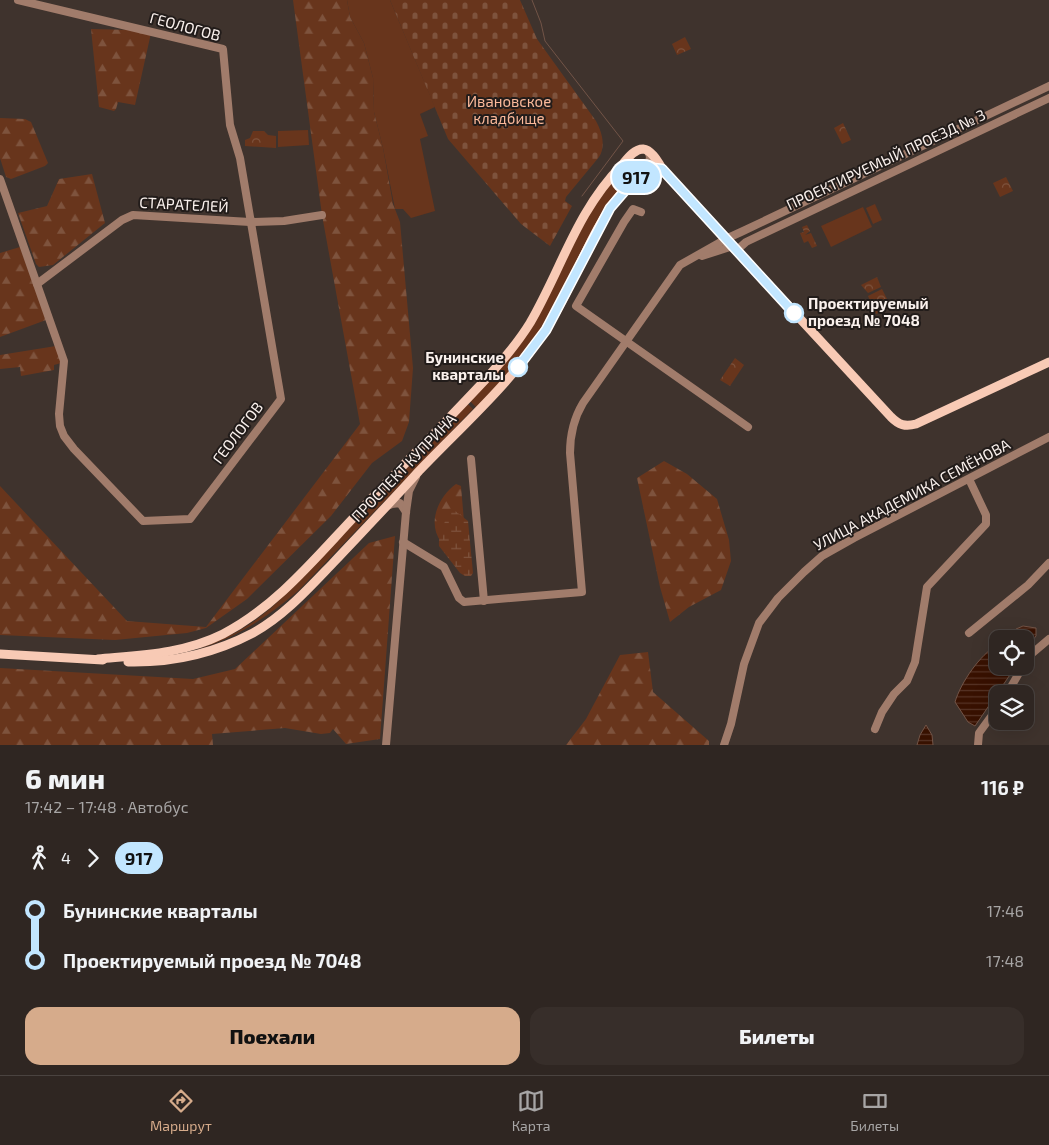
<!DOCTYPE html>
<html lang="ru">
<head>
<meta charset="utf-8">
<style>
	body { margin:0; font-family:"Exo 2",sans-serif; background:#372e2a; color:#f1f3f6; height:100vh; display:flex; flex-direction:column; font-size:19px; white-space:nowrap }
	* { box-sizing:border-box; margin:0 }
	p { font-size:16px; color:#a7a5a5 }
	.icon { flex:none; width:28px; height:28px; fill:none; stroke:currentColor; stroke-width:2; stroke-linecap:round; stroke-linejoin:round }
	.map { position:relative; height:745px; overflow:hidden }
	.panel { display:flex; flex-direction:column; background:#2f2622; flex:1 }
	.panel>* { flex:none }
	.badge { padding:0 10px; border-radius:16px; font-size:18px; line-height:32px }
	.fabs { position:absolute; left:989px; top:630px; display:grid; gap:10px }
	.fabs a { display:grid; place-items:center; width:45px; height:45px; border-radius:10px; background:#2f2622; box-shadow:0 5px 20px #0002,0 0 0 1px #4a4340; font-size:25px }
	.map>.badge { position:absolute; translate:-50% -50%; box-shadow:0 0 0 2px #fff }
	.legs { display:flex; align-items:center; gap:8px; height:55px; padding:0 25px; font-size:16px }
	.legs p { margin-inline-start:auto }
	.summary { display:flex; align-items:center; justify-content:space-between; height:85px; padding:0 25px }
	h1 { font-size:28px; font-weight:800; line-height:38px }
	.cta { display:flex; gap:10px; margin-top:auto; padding:10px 25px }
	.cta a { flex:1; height:58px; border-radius:15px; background:#d6ab8b; color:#111; font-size:20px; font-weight:800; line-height:58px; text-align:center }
	.cta a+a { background:#372e2a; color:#f1f3f6 }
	ul { padding:0 25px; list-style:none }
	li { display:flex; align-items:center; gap:18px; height:50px; font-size:19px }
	li i { display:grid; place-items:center; width:8px; height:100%; margin:0 6px; background:currentColor }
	li i::after { content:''; width:12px; height:12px; margin:-6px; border:4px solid; border-radius:50%; background:#2f2622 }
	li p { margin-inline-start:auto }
	li:first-child i { background:linear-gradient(#0000 50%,currentColor 0) }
	li:last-child i { background:linear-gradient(currentColor 50%,#0000 0) }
	.tab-bar { display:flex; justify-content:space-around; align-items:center; height:70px; border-top:1px solid #4a4340; background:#2f2622; font-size:14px; color:#a7a5a5 }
	.tab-bar a { display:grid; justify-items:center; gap:2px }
	.tab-bar .on { color:#d6ab8b }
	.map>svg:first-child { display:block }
	.grass { fill:#68351c }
	.forest { fill:url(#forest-firs) }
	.wetland { fill:url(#wetland-marsh) }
	.cemetery { fill:url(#cemetery-stones) }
	.park { fill:url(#park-crowns) }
	.water { fill:url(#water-rules); stroke:#725447 }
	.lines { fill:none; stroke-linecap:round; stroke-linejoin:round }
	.stream { stroke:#725447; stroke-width:1 }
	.minor { stroke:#a17c6b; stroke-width:8 }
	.major { stroke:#f8cab5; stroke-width:9 }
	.line-1-casing { stroke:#fff; stroke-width:11 }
	.line-1 { stroke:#c2e6ff; stroke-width:8 }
	.stop-1-dot { fill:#fff; stroke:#c2e6ff; stroke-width:2.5 }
	.labels { text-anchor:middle; stroke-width:4; stroke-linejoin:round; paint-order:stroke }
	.street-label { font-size:15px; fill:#faf1ed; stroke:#221c1a }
	.park-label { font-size:15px; fill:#fbb99a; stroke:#221c1a }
	.stop-label { font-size:15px; font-weight:bold; fill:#faf1ed; stroke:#221c1a; text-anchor:start }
</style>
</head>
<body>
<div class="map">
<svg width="1049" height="745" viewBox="0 0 1049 745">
	<defs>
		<pattern id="forest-firs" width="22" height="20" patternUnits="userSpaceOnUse" patternTransform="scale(1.25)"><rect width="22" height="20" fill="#68351c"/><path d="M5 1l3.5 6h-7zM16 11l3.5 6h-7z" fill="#7e533d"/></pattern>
		<pattern id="wetland-marsh" width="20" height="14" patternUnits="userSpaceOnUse" patternTransform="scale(1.25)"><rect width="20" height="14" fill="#68351c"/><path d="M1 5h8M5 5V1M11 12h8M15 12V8" fill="none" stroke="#7e533d"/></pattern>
		<pattern id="cemetery-stones" width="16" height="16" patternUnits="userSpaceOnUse" patternTransform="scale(1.25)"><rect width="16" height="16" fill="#68351c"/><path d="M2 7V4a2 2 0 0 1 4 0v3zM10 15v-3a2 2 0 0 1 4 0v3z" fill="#7e533d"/></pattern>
		<pattern id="park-crowns" width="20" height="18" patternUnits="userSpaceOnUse" patternTransform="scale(1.25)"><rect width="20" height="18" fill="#68351c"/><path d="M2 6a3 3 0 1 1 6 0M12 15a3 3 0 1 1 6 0" fill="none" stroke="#7e533d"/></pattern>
		<pattern id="water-rules" width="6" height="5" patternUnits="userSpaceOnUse" patternTransform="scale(1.25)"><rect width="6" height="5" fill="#381100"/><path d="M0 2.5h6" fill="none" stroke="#563426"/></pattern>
	</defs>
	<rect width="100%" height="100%" fill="#3f332d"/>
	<g class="grass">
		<path d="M347,0H390L435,107L420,114L428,136L420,139L435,211L411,218L403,209H395L383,148L374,112L373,78L364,43L350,17Z"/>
		<path d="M308,130L309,145L278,147V131Z"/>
		<path d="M627,163L636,172L543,328L514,367L477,408L470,401L510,356L595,203Z"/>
		<path d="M875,204L882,220L873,224L866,208Z"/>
		<path d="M863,207L872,227L831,247L821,226Z"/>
		<path d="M468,404L473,409L298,591C266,618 239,636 199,649L237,632L253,622L271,608L294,586Z"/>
	</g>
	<g class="forest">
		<path d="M293,0H347L350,17L364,43L373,78L374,112L383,148L393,204L400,222L413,368L409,422L402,441L372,463L331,516L247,599L206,628L187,633L115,640L0,635V486L127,621L206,627L360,424L322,215Z"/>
		<path d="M91,29L133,30L151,33L135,105L118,102L116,109L114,111L99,107Z"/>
		<path d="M0,118L25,119L31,122L48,163L45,166L11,179L6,177L0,158Z"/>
		<path d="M92,174L105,223L53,265L39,267L36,264L18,213L47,206L59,179Z"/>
		<path d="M20,247L46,320L0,337V253Z"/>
		<path d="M56,346L61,363L54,365V370L21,376L20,367L0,369V355Z"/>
		<path d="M664,461L687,474L717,499L729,540L731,561L721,590L689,607L670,622L660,587L637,478Z"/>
		<path d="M456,484L461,486L467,557C461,555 452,555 448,552C445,550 443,545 441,542C427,523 438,497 456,484Z"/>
		<path d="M395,536L380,739L346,744L333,729L330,733L321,734L285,728L212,734L213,745H0V668L193,679L235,669L369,543Z"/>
		<path d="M648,652L653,692L709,741V745H566L586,719L620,655Z"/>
	</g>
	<path class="wetland" d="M454,510L468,521L473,573L471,576H465L460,573L439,546C438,535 445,517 454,510Z"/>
	<path class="cemetery" d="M390,0H520L537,39L596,121C602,132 606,146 599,157L566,197L565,201L572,206L550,246L521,224L448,139Z"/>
	<g class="park">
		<path d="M685,37L691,49L677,55L672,44Z"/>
		<path d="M843,123L851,140L842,144L834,128Z"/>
		<path d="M253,131H264L268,135L276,136V148L245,146V140L250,138Z"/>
		<path d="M1006,177L1013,191L1000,197L993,183Z"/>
		<path d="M807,225L810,231L805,235L811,233L817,246L812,248L808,241L804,243L800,233L804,232L802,227Z"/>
		<path d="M877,277L881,287L868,293L861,285Z"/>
		<path d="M882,289L891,307L876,314L868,296Z"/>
		<path d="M735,358L744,365L730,386L720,380Z"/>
	</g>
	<g class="water">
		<path d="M1023,626L1036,628V636L1025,650V639H1006L1016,629Z"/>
		<path d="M997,645L998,666H1016L975,726L968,722L955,702C961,682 980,655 997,645Z"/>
		<path d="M926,725L932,735L933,745H917L920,735Z"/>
	</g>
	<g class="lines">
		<path class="stream" d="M532,0L541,23L545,41L623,141L582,196"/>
		<g class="minor">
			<path d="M642,171C647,165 653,160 648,151"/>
			<path d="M0,179L64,361L59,414L60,426L64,436L74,449L143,521L190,519L281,399L240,158L230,125L223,49L18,0"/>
			<path d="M641,212L633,209L624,222L576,306L748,427"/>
			<path d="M724,237H730L741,232L1049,86"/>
			<path d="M737,250L746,242L1049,98"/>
			<path d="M702,256L733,246"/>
			<path d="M37,284L122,220L133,215L250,222L284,221L322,215"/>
			<path d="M471,459L484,601"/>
			<path d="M387,506L392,504L400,503L406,512"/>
			<path d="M403,542L444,567L459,598L464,602L582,592L570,453C570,435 574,418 583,403L680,265L726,239"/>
			<path d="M969,633L1028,585L1049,563"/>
			<path d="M1025,663L1029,656L1049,639"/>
			<path d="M1007,694L1023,666"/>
			<path d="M875,729L882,712L894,694L907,681L915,662L927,587L986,524V515L969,479"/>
			<path d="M386,745L406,512L409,491L416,477"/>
			<path d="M724,745L731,724L744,664L759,623L778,598L804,572L822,556L854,538L1049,437"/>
			<path d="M978,745L979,733L998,707"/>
		</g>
		<g class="major">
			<path d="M0,654L103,660"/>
			<path d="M98,659C141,655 183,654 223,634C277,606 316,557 357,514C399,469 443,425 485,380C501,362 517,344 530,323C562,268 576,212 622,165C627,159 634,149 643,149C653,150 660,166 665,173L891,417C899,425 905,427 916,424L1049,362"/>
			<path d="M128,662C173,663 213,654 253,633C284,616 309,588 333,563C362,532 391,502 419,471C462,426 510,384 544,332C574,288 588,233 622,192C634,178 642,167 662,169"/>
		</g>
	</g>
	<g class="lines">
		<defs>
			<path id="line-1" d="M518,367L546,330L610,208L642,171L653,168L662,169L794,313"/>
		</defs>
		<use href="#line-1" class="line-1-casing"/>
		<use href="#line-1" class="line-1"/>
	</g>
	<g class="stop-1-dot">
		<circle cx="794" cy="313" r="9"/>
		<circle cx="518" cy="367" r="9"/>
	</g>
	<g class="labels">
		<g class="street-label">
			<text transform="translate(185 27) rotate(15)" y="5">ГЕОЛОГОВ</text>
			<text transform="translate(886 160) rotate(-25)" y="5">ПРОЕКТИРУЕМЫЙ ПРОЕЗД № 3</text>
			<text transform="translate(184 205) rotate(3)" y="5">СТАРАТЕЛЕЙ</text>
			<text transform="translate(238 433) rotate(-53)" y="5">ГЕОЛОГОВ</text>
			<text transform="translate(404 468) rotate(-46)" y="5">ПРОСПЕКТ КУПРИНА</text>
			<text transform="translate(912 495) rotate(-28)" y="5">УЛИЦА АКАДЕМИКА СЕМЁНОВА</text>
		</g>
		<g class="park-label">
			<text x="509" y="107">Ивановское<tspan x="509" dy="17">кладбище</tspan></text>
		</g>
		<g class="stop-label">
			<text x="808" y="309">Проектируемый<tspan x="808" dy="17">проезд № 7048</tspan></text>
			<text x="504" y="363" text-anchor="end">Бунинские<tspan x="504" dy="17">кварталы</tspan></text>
		</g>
	</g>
</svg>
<div class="fabs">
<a><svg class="icon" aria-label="locate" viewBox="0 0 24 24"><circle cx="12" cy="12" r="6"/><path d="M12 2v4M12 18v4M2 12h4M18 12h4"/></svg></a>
<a><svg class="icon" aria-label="layers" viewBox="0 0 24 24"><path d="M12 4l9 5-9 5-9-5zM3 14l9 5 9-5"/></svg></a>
</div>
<b class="badge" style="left:636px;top:177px;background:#c2e6ff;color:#111">917</b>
</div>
<section class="panel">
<div class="summary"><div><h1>6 мин</h1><p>17:42 – 17:48 · Автобус</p></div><b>116 ₽</b></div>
<div class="legs"><svg class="icon" aria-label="walk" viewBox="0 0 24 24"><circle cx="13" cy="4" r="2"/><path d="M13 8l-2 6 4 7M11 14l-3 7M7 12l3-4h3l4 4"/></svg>4<svg class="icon" aria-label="forward" viewBox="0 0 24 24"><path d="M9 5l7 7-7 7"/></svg><b class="badge" style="background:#c2e6ff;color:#111">917</b></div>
<ul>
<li><i style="color:#c2e6ff"></i><b>Бунинские кварталы</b><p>17:46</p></li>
<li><i style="color:#c2e6ff"></i><b>Проектируемый проезд № 7048</b><p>17:48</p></li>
</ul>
<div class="cta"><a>Поехали</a><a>Билеты</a></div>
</section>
<nav class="tab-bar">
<a class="on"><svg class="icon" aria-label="directions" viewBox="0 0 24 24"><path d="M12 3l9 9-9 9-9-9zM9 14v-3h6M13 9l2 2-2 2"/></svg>Маршрут</a>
<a><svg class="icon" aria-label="map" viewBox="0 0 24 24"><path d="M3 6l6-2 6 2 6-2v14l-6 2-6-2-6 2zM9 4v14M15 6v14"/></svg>Карта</a>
<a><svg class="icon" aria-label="tickets" viewBox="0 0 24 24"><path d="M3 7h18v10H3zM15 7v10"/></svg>Билеты</a>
</nav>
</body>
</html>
